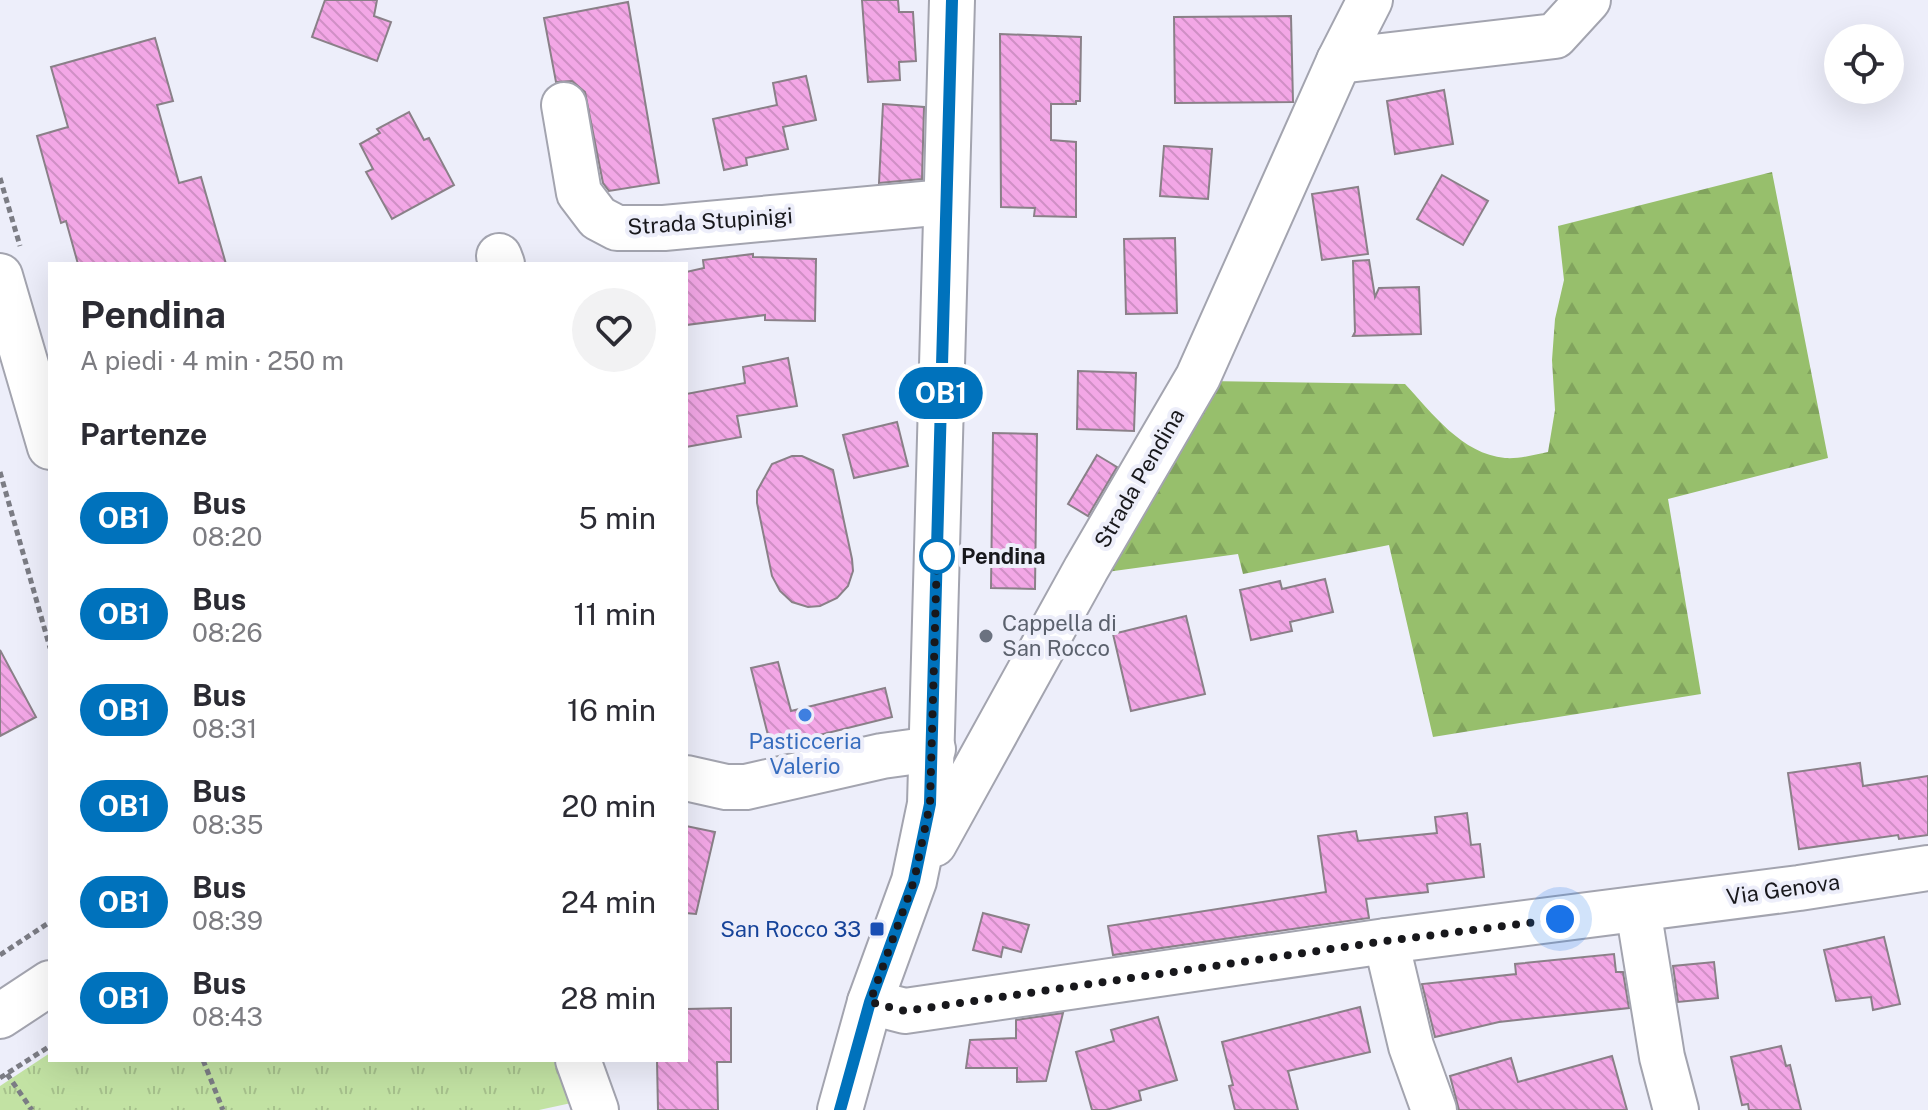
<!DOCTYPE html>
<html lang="it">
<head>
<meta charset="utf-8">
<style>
	body { margin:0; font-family:"Public Sans",sans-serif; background:#f2f2f3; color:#2b2b33; height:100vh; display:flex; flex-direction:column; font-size:30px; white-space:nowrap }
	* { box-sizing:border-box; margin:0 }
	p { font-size:26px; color:#7c7c81 }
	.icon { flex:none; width:44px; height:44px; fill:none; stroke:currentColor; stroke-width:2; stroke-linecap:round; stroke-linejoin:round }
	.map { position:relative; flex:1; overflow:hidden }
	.sheet { position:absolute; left:48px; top:262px; width:640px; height:800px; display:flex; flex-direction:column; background:#fff; border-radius:0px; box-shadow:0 8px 32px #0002 }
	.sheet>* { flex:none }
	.badge { padding:0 16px; border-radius:26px; font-size:28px; line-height:52px }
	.tools { position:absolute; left:1824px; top:24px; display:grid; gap:16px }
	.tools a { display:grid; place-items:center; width:80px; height:80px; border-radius:50%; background:#fff; box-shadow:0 8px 32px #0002; font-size:40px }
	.you { position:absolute; width:40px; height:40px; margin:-20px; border:6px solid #fff; border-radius:50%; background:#1a73e8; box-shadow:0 0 0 12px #1a73e833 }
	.map>.badge { position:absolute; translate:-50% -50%; box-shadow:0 0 0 4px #fff }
	h2 { padding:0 32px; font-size:30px; line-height:72px }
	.round { display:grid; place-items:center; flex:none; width:84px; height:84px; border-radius:42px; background:#f2f2f3 }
	.summary { display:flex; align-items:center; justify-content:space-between; height:136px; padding:0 32px }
	h1 { font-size:38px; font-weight:700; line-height:60px }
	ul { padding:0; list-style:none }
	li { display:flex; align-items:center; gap:24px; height:96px; padding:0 32px }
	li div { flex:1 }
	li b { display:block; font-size:30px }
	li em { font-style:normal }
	li .badge { min-width:88px; font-weight:700; text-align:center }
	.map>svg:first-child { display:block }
	.forest { fill:url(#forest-firs) }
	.park { fill:url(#park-tufts) }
	.building { fill:url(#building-back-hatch); stroke:#8a8088; stroke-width:2 }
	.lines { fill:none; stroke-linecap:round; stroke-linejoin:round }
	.minor-casing { stroke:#a3a4af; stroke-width:48 }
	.path { stroke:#7b7c84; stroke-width:5; stroke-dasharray:6 4; stroke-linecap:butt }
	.minor { stroke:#fff; stroke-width:44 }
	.line-casing { stroke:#fff; stroke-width:18 }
	.line { stroke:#0072bc; stroke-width:12 }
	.walk { stroke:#18181c; stroke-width:8; stroke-dasharray:0 14.4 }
	.stop-dot { fill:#fff; stroke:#0072bc; stroke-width:4 }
	.worship-dot { fill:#6b7280; stroke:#edeefa; stroke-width:3 }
	.shop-dot { fill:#3f7fe0; stroke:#edeefa; stroke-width:3 }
	.transit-dot { fill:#1a4fb4; stroke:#edeefa; stroke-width:3 }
	.labels { text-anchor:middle; stroke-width:8; stroke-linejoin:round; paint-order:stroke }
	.street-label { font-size:22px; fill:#18181c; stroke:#edeefa }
	.stop-label { font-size:22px; font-weight:bold; fill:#18181c; stroke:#edeefa; text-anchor:start }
	.worship-label { font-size:22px; fill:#5b616d; stroke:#edeefa; text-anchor:start }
	.shop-label { font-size:22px; fill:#366cbe; stroke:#edeefa }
	.transit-label { font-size:22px; fill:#164399; stroke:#edeefa; text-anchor:end }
</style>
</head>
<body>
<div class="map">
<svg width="1928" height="1110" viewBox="0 0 1928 1110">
	<defs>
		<pattern id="forest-firs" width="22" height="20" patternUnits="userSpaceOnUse" patternTransform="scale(2)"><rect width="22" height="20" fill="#97bf6c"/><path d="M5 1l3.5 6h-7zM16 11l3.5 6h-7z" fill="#81a35d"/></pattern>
		<pattern id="park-tufts" width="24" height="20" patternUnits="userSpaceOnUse" patternTransform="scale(2)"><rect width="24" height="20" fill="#c2e2a3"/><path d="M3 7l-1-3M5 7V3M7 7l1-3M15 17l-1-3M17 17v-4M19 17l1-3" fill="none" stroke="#a6c18c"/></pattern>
		<pattern id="building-back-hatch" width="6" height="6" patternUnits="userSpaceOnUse" patternTransform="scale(2)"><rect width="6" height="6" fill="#f3a7e6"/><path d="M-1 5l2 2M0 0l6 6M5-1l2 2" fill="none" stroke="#d08fc5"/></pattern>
	</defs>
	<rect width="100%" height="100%" fill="#edeefa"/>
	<path class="forest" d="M1772,172L1828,458L1668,499L1701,694L1433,737L1389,545L1243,574L1238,554L1092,574L1207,381L1405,384C1432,413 1462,454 1505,458C1519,459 1534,455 1548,452L1555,410L1552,360L1555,319L1564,280L1558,226Z"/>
	<path class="park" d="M50,1053V1060H562L576,1102L539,1110H0V1086Z"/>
	<g class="building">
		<path d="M325,0H377L374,16L391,22L377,61L312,37Z"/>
		<path d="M862,0H898L899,12H913L916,61L899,62L900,80L868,82Z"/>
		<path d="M628,2L659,183L609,191L603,183L585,92L572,81L556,82L544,18Z"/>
		<path d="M1291,16L1293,102L1175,103L1174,17Z"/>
		<path d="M1000,34L1081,37L1080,101H1076V104H1051V140L1076,142V217L1034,216L1035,208L1001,207Z"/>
		<path d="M155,38L173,101L157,105L179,183L201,177L226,264H78L66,221L61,223L37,136L68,127L51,67Z"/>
		<path d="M806,76L816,120L783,127L788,149L746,158L747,165L724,170L713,119L777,105L773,83Z"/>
		<path d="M1444,90L1453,144L1395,154L1387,101Z"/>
		<path d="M883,104L924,107L922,179L879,183Z"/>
		<path d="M409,112L424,140L429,138L454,185L392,219L366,172L373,169L360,144L380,133L377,129Z"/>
		<path d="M1164,146L1212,149L1208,199L1160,196Z"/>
		<path d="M1442,175L1488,201L1463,245L1417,219Z"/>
		<path d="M1358,187L1368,254L1322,260L1312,194Z"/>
		<path d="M1175,238L1177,313L1126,314L1124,239Z"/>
		<path d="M753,254V257L816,259L815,321L765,320V315L686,325V272L704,268L703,260Z"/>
		<path d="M1369,260L1375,297L1379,288L1419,287L1421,334L1353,336L1355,332L1353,261Z"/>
		<path d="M788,358L797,406L737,416L741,437L686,447V394L745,383L743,367Z"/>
		<path d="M1078,371L1136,373L1134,431L1077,429Z"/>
		<path d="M897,422L908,466L854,478L843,435Z"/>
		<path d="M993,433L1037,434L1035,589L991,588Z"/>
		<path d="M1097,455L1117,467L1088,516L1068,504Z"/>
		<path d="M792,456H802L833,470L852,559L853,571L848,586L837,598L820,606L808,607L792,602L780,591L772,576L757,503V491L772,464Z"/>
		<path d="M1325,579L1333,612L1290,622L1292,631L1251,640L1240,590L1280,581L1282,589Z"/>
		<path d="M1186,616L1205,694L1131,711L1113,634Z"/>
		<path d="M0,650L36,717L0,736Z"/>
		<path d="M778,662L791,711L885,688L892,717L771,747L751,668Z"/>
		<path d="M1860,763L1863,786L1928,776V835L1899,839L1898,835L1799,849L1788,773Z"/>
		<path d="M1467,813L1471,845L1480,844L1484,877L1427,884L1428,892L1366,899L1369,918L1113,955L1108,926L1326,892L1318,836L1356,831L1358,841L1437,833L1435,817Z"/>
		<path d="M686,826L715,832L696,914L686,913Z"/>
		<path d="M983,913L1029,925L1021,952L1003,947L1001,957L973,950Z"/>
		<path d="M1884,937L1900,1004L1873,1010L1871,997L1836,1001L1824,950Z"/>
		<path d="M1614,954L1616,972H1623L1629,1008L1499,1022L1435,1037L1422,984L1516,974L1515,964Z"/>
		<path d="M1714,962L1718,998L1678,1002L1673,966Z"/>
		<path d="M1360,1007L1370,1052L1288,1071L1298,1110H1235L1229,1086L1233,1085L1222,1042Z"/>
		<path d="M731,1008V1062H717L718,1110H658L657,1060H686V1009Z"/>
		<path d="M1063,1013L1046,1081L1017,1082V1068H966L970,1040L1016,1038V1020Z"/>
		<path d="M1158,1017L1177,1080L1139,1091L1141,1100L1106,1110H1092L1076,1052L1114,1041L1111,1030Z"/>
		<path d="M1781,1046L1786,1066L1790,1065L1801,1110H1749L1748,1104L1742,1105L1731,1057Z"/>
		<path d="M1612,1056L1627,1110H1459L1450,1076L1511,1058L1518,1082Z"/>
	</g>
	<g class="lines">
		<defs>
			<g id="minor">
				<path d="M1339,61L1555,36L1588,0"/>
				<path d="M564,105L579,193L598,218L617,228H664L945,202"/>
				<path d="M499,256L502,264"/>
				<path d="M0,276L50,447"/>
				<path d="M686,778L726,787H746L882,756L933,749"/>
				<path d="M934,844L1086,569L1198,377L1339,61L1370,0"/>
				<path d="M1638,909L1662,1057L1676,1110"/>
				<path d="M1386,941L1411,1046L1434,1110"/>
				<path d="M870,1002L905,1011L1386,941L1799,888L1928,868"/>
				<path d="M0,1016L50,983"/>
				<path d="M578,1060L596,1110"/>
				<path d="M840,1110L870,1002L914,881L930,804L952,0"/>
			</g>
		</defs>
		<use href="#minor" class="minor-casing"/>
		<g class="path">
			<path d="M0,178L20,246"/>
			<path d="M0,472L50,648"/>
			<path d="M0,955L50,922"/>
			<path d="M203,1060L223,1110"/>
			<path d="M7,1074L32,1110"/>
			<path d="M0,1078L50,1046"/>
		</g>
		<use href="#minor" class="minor"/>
	</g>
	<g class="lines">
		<defs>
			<path id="line" d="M840,1110L870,1002L914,881L930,804L952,0"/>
		</defs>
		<use href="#line" class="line-casing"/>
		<use href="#line" class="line"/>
		<path class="walk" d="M937,556L930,804L914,881L870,1002L905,1011L1386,941L1560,919"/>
	</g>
	<circle class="stop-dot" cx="937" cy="556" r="16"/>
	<circle class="worship-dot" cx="986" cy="636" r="8"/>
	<circle class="shop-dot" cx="805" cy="715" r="8"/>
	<rect class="transit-dot" x="869" y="921" width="16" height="16" rx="4"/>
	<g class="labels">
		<g class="street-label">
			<text transform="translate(710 221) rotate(-4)" y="8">Strada Stupinigi</text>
			<text transform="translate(1139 478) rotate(-60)" y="8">Strada Pendina</text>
			<text transform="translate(1783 889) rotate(-8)" y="8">Via Genova</text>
		</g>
		<g class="stop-label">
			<text x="961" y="564">Pendina</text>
		</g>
		<g class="worship-label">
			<text x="1002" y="631">Cappella di<tspan x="1002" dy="25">San Rocco</tspan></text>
		</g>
		<g class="shop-label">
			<text x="805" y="749">Pasticceria<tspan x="805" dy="25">Valerio</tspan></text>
		</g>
		<g class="transit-label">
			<text x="861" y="937">San Rocco 33</text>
		</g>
	</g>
</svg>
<div class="tools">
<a><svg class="icon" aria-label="locate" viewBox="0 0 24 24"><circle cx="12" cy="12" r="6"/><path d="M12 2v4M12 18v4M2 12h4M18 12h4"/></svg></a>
</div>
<div class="you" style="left:1560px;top:919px"></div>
<b class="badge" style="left:941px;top:393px;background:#0072bc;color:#fff">OB1</b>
<section class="sheet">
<div class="summary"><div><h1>Pendina</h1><p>A piedi · 4 min · 250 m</p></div><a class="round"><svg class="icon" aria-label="heart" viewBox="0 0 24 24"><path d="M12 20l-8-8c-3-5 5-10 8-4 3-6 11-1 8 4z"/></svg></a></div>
<h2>Partenze</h2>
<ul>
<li><span class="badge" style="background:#0072bc;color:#fff">OB1</span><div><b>Bus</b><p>08:20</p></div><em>5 min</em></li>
<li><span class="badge" style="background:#0072bc;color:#fff">OB1</span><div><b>Bus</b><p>08:26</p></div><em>11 min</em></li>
<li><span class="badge" style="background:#0072bc;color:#fff">OB1</span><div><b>Bus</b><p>08:31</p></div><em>16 min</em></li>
<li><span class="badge" style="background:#0072bc;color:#fff">OB1</span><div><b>Bus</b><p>08:35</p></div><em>20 min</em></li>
<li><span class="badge" style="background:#0072bc;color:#fff">OB1</span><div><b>Bus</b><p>08:39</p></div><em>24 min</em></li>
<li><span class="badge" style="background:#0072bc;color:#fff">OB1</span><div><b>Bus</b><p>08:43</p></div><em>28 min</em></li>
</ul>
</section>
</div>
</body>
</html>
